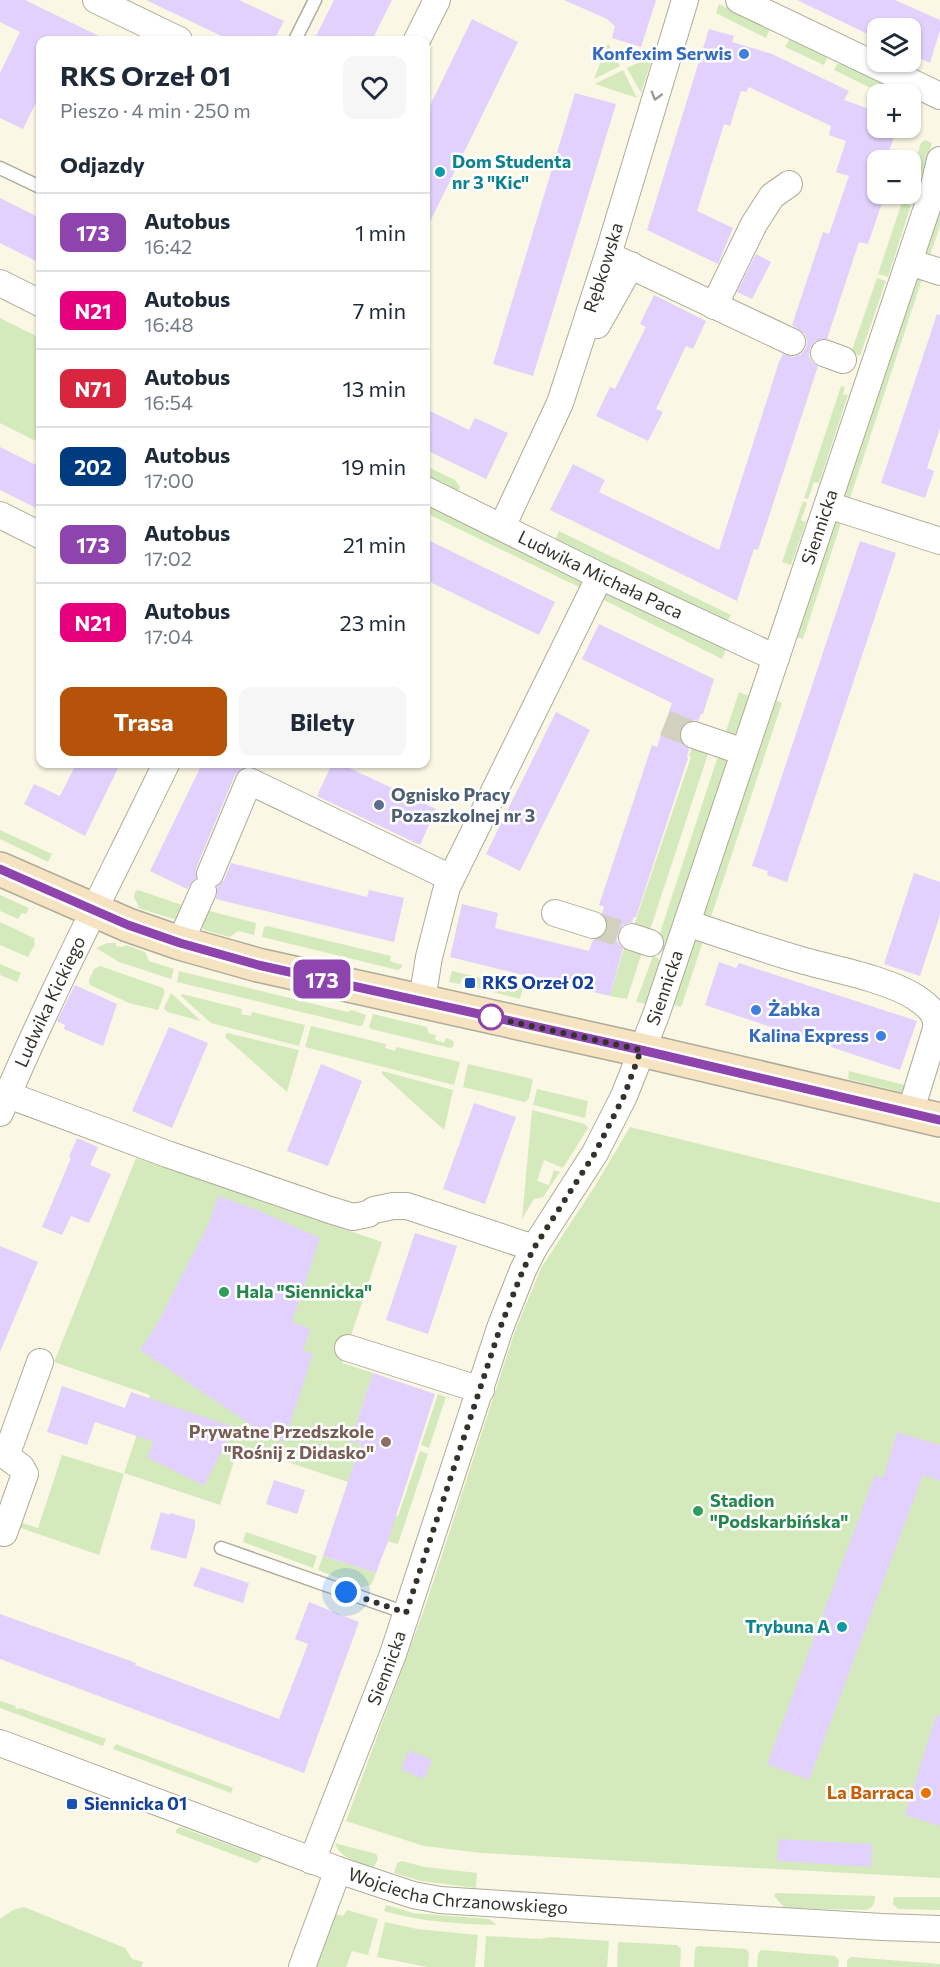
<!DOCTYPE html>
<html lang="pl">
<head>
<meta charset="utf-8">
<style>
	body { margin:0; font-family:Commissioner,sans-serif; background:#f6f6f7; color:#1f2937; height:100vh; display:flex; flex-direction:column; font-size:22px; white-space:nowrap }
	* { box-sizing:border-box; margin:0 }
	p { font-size:20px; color:#747a83 }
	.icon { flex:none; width:33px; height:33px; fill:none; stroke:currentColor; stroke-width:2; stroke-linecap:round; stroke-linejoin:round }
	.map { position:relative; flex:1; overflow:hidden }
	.drawer { position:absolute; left:36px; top:36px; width:394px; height:732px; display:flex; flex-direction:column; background:#fff; border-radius:12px; box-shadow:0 2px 4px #0004 }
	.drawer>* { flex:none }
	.badge { padding:0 12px; border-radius:9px; font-size:21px; line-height:39px }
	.fabs { position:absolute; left:867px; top:18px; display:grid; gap:12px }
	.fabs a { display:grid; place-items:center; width:54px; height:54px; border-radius:12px; background:#fff; box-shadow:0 2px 4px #0004; font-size:30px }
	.you { position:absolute; width:30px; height:30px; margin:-15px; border:4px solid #fff; border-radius:50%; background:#1a73e8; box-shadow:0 0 0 9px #1a73e833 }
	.map>.badge { position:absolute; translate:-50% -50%; box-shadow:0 0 0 3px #fff }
	h2 { padding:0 24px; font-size:22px; line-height:54px }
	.round { display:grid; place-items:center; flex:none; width:63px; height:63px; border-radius:12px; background:#f6f6f7 }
	.head { display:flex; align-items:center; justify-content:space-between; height:102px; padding:0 24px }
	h1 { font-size:28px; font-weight:700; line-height:45px }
	.cta { display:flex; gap:12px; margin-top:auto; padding:12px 24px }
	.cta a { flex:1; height:69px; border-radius:12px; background:#b45309; color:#fff; font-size:24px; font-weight:700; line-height:69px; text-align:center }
	.cta a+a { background:#f6f6f7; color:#1f2937 }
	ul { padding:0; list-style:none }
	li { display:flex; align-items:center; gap:18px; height:78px; padding:0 24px; border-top:2px solid #e0e1e3 }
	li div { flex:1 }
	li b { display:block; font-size:22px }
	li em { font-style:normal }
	li .badge { min-width:66px; font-weight:700; text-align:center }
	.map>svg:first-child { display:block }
	.green { fill:#d5eabc }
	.building { fill:#e2d1fd }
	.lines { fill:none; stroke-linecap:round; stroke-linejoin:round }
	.street-tunnel { stroke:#d2d0bf; stroke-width:26; stroke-dasharray:26 13; stroke-linecap:butt }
	.lane-casing { stroke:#aeab9a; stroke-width:15 }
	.street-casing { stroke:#aeab9a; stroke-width:28 }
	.secondary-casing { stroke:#aeab9a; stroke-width:36 }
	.lane { stroke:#fff; stroke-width:12 }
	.street { stroke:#fff; stroke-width:26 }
	.secondary { stroke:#f6e3c1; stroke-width:33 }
	.oneway { stroke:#999895 }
	.line-casing { stroke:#fff; stroke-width:14 }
	.line { stroke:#8e44ad; stroke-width:9 }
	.walk { stroke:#33322b; stroke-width:6; stroke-dasharray:0 10.8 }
	.shop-dot { fill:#3f7fe0; stroke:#fff; stroke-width:2 }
	.culture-dot { fill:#0f9aa8; stroke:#fff; stroke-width:2 }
	.service-dot { fill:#5c6f8a; stroke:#fff; stroke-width:2 }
	.transit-dot { fill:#1a4fb4; stroke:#fff; stroke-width:2 }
	.stop-dot { fill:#fff; stroke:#8e44ad; stroke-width:3 }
	.leisure-dot { fill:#2e9e5b; stroke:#fff; stroke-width:2 }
	.education-dot { fill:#8d6e63; stroke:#fff; stroke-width:2 }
	.food-dot { fill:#e8710a; stroke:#fff; stroke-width:2 }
	.labels { text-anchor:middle; stroke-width:5; stroke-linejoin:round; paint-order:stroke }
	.shop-label { font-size:18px; font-weight:bold; fill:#366cbe; stroke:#fff; text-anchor:end }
	.culture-label { font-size:18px; font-weight:bold; fill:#0d838f; stroke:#fff; text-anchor:start }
	.street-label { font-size:18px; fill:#33322b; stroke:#fff }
	.service-label { font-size:18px; font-weight:bold; fill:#4e5e75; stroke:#fff; text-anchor:start }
	.transit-label { font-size:18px; font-weight:bold; fill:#164399; stroke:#fff; text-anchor:start }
	.leisure-label { font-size:18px; font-weight:bold; fill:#27864d; stroke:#fff; text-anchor:start }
	.education-label { font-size:18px; font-weight:bold; fill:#785e54; stroke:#fff; text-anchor:end }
	.food-label { font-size:18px; font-weight:bold; fill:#c56008; stroke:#fff; text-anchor:end }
</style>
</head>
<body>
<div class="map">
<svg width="940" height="1967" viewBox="0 0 940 1967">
	<rect width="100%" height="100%" fill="#faf7e4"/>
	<g class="green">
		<path d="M719,4L770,29L766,38L716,13Z"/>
		<path d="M790,38L826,56L827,59L824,65L785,47Z"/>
		<path d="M608,43L620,66L594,79Z"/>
		<path d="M653,56L641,93L627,68Z"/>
		<path d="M837,64H842L907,94H883L834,70Z"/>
		<path d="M623,70L637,98L595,84Z"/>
		<path d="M925,140L932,143L913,201L903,198L904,194H910L911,174L921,143Z"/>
		<path d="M902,202L911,205L888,277L878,274Z"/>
		<path d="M937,210H940V226L928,261L922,256Z"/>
		<path d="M924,273L848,504L841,500L913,275Z"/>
		<path d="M877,278L886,281L860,356L851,353Z"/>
		<path d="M0,318L40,338V443L0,423Z"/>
		<path d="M841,386L845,387L843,394L848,395L819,483L814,482L808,499L804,498Z"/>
		<path d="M426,466L455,480L460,487L456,495L426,480Z"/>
		<path d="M803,501L807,503L801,520L806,522L791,565L782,562Z"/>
		<path d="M426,502L582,581L583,589L426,513Z"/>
		<path d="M834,514L843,517L803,639L793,636Z"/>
		<path d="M559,531L731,615L725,625L554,542Z"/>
		<path d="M602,595H614L726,649L722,659L600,598Z"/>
		<path d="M739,692L749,696L734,739L724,737Z"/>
		<path d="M772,699L782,703L710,920L703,914Z"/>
		<path d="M694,742L710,748L647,939L631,934L691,757L689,756Z"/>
		<path d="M720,750L729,756L664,951L655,948Z"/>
		<path d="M0,830L52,854L48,862L0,839Z"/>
		<path d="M138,890L185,906L177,920L138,908L139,906L134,898L135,892Z"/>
		<path d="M0,895L29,908L26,914L22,913L18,919L0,911Z"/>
		<path d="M206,910L256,923L254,935L238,931L230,937L204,930L201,925Z"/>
		<path d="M0,922L34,938L35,944L28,957L0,945Z"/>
		<path d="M267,926L391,956L390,961L402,965V967L398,970L262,937L264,927Z"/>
		<path d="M705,935L682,1005L680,1007L672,1004L692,941Z"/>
		<path d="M107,943H116V946L122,947L126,945L145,952L149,961L174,969L171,979L119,962L96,948Z"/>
		<path d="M625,945L642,952L627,999L610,996Z"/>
		<path d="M653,956L658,958L660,962L647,1004L636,1002Z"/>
		<path d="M0,964L21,973L17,982L0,975Z"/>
		<path d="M100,966L163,988L165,992L158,1010L129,1003L90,985L89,980L94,969Z"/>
		<path d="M179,971L347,1012L352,1010L366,1015L363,1025L359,1026L177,982Z"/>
		<path d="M452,971L523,988L520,999L477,988L478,982L462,978L460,984L449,982Z"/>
		<path d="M171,993L201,1021L167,1012L164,1008Z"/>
		<path d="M182,994L242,1009L241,1014L251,1016L252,1012L305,1025L299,1046L211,1023L181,996Z"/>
		<path d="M373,1014L427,1027L429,1034L436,1035L435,1040L444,1043L446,1038L452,1040L454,1043L453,1047L450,1048L371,1029L369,1027Z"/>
		<path d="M311,1026L386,1044L385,1048L395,1051L396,1047L460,1062L454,1085L305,1047Z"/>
		<path d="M227,1033L299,1050L287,1092L225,1037Z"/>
		<path d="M468,1064L533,1079L529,1098L525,1102L463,1087Z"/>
		<path d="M382,1071L453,1090L444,1130L382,1074Z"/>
		<path d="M849,1071L909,1086L905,1093L848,1079Z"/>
		<path d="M537,1089L588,1101L585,1118L533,1105Z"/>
		<path d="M532,1110L585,1124L588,1128L563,1168L544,1160L537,1181L549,1185L554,1170L560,1172L543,1197L534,1199L522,1219Z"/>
		<path d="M630,1127L940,1203V1878L482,1853L424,1846L346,1821L425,1607L515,1331L541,1268L595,1186Z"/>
		<path d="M136,1158L382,1242L342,1363L373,1373L353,1433L363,1437L348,1482L239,1446L220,1505L124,1473L150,1395L54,1362Z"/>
		<path d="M438,1394L446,1397L429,1448L421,1445Z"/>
		<path d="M420,1451L428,1454L398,1544L386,1541L395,1515L398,1516Z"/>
		<path d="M62,1455L124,1474L99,1555L15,1526L17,1521L38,1528Z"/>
		<path d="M246,1532L317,1556L313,1568L243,1542Z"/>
		<path d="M323,1556L376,1573L371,1585L361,1587L318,1570Z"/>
		<path d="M0,1701L16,1706L15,1708L19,1709L20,1708L106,1739L103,1746L0,1708Z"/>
		<path d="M116,1744L233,1788L231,1793L113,1749Z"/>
		<path d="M180,1827L262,1857L260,1861L256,1863L176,1833V1830Z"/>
		<path d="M335,1843L376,1854L378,1858L374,1868C359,1862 340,1859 335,1843Z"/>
		<path d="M402,1861L425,1867L477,1873L476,1888L421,1881L394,1873L397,1863Z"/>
		<path d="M776,1893L875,1896C875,1903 873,1907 867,1910L785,1908L774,1896Z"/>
		<path d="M894,1897H940V1910L898,1909L893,1904Z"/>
		<path d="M386,1905L413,1913L489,1919L497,1925C458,1924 422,1922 384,1911Z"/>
		<path d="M24,1907L125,1948L132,1959L143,1962L141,1967H0V1919L13,1910Z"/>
		<path d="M347,1910L378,1919L368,1955L352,1951L346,1967H316L336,1914L343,1916Z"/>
		<path d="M385,1922L417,1929L478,1935L475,1967H427L377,1957Z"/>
		<path d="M486,1936L541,1939L550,1937L609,1941L607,1967H484Z"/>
		<path d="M618,1942L677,1945L681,1949L680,1967H617Z"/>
		<path d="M698,1946L746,1949L749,1953L748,1967H694L695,1949Z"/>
		<path d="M761,1950L835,1956L839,1960L838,1967H757L758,1954Z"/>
		<path d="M851,1957L940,1964V1967H847V1960Z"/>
	</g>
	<g class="building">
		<path d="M0,0H25L107,40H40V94L23,129L0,118V73L20,32L0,22Z"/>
		<path d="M146,0H239L284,21L274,40H230Z"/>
		<path d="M334,0H392L372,40H314Z"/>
		<path d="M564,0H656L641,47L612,38L615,26L607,19Z"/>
		<path d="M797,0H895L940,20V30L930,63L910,54V28H878V39Z"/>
		<path d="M472,19L518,42L426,230V114Z"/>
		<path d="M709,29L734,36L732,42L772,54L849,91L844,100L878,112V128H897L886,160H878V185L875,194H885L868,244L859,242L827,339L815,341L810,348L809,356L812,362L818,366L816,372L758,550L754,549L737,601L550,510L573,464L605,480L599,492L719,550L779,362L783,354L794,357L801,354L806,348L807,341L805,334L792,325L823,232L829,234L849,176L836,172L846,141L829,135L831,126L749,87L746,92L741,91L730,126L724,124L697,211L733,228L718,264L647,230Z"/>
		<path d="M575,93L616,104L533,376L493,364Z"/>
		<path d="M0,198L40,218V263L0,243Z"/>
		<path d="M756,254L771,262L752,299L737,292Z"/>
		<path d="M654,295L706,321L693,349L686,346L656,409L663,412L648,441L596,416L610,387L615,389L646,327L640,324Z"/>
		<path d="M937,314L940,315V428L927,468L934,471L925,498L881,483Z"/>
		<path d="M426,409L469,430L475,418L508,433L486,479L426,450Z"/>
		<path d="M0,447L40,467V510L0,490Z"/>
		<path d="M426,539L555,602L539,635L426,580Z"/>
		<path d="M860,541L896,553L787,882L767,875L768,871L752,866Z"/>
		<path d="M599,624L714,679L703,714H701L698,721L692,720L685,723L680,731L679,738L682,744L689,749L687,757L688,758L636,917H634L632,922L623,925L618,933L617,941L623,949L610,996L450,957L462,904L498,913L495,928L589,951L593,940L603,936L607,930V921L602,913L604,907L599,905L652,745L657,747L672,703L582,659Z"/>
		<path d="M556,712L590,730L520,871L486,854Z"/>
		<path d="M76,764H120L85,836L24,804L34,784L60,796Z"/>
		<path d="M202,764H246L235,775L201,856L196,869V878L187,889L150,871Z"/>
		<path d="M332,764H341L436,809L420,845L317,796Z"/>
		<path d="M231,863L367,897L369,890L404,898L394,942L216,899L217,887L224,880Z"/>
		<path d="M914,873L940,882V915L920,976L884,964Z"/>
		<path d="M719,962L736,968L739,963L917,1021L900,1070L705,1005Z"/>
		<path d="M75,985L117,1004L103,1046L64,1029L65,1025L57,1021Z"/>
		<path d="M169,1027L208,1043L172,1128L132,1111Z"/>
		<path d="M321,1064L362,1081L328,1166L287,1151Z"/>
		<path d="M474,1103L516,1117L485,1204L443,1189Z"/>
		<path d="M77,1138L98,1147L90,1165L111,1174L89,1223L71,1216L62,1235L42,1227L71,1158L69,1157Z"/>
		<path d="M218,1196L260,1211L320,1238L292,1322L311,1329L303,1350L313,1354L284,1442L269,1437L140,1350L155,1328L209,1223Z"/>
		<path d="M415,1233L457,1246L428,1334L386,1320Z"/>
		<path d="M0,1246L38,1262L0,1352Z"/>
		<path d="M373,1373L435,1394L388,1541L376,1573L323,1556L361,1443L350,1442Z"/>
		<path d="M62,1386L125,1408L131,1392L234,1427L204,1486L147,1457L154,1442L95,1422L87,1445L47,1432Z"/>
		<path d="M897,1432L940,1445V1481L923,1475L809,1780L767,1764L875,1475L883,1478Z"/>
		<path d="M274,1480L305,1490L297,1514L266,1504Z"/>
		<path d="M161,1512L169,1515L170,1513L195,1520V1527L186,1559L150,1549Z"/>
		<path d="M201,1567L249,1583L243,1603L193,1586Z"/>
		<path d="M309,1602L359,1622L304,1773L0,1659V1614L136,1663L135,1665L279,1719L308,1644L295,1639Z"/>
		<path d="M936,1715L940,1716V1826L905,1815Z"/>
		<path d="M409,1750L432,1760L424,1779L401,1769Z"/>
		<path d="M779,1839L872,1844L871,1867L777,1861Z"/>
	</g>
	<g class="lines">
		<g class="street-tunnel">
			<path d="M665,723L694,735"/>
			<path d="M593,925L632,937"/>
		</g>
		<defs>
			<g id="lane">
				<path d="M295,40L315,0"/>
				<path d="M0,168L40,187"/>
				<path d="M221,1548L406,1613"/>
			</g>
			<g id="street">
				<path d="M96,0L179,40"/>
				<path d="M739,0L940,96"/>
				<path d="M417,40L437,0"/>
				<path d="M608,255L792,342"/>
				<path d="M909,262L940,272"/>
				<path d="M0,283L40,303"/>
				<path d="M714,306L754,224L772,196L789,184"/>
				<path d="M597,325L631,265"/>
				<path d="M824,353L843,360"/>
				<path id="s1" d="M426,490L600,576L776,658"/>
				<path d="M828,505L940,541"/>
				<path d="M0,515L40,535"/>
				<path id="s2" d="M502,527L560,403L608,255L685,0"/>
				<path d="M694,735L744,752"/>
				<path d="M210,874L249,781L451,878"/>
				<path d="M555,913L593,925"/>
				<path d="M687,923C725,936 763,949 801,960C833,969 887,979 915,997C927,1005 938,1013 936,1029L910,1113"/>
				<path d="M632,937L650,943"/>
				<path d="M180,943L203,891"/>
				<path d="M422,1000L429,957L447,887L600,576"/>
				<path d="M0,1092L167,1154L330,1210L353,1217L368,1214L374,1210L393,1206H407L534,1248"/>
				<path id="s3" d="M0,1113C50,994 110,880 166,764"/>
				<path d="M348,1348L481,1390"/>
				<path d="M0,1454L6,1456L40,1362"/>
				<path d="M4,1533L25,1474L21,1467L6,1456"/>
				<path id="s4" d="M0,1743L338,1870L413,1895L440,1900L579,1909L882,1927L940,1929"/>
				<path id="s5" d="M312,1861L393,1654L500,1328L523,1270L534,1248L595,1153L624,1096L656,1015L933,190L940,160"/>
				<path d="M302,1967L338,1870"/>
			</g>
			<path id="secondary" d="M0,869L128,925L180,943L258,965L641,1050L940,1120"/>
		</defs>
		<use href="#lane" class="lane-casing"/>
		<use href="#street" class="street-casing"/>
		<use href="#secondary" class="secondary-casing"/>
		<use href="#lane" class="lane"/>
		<use href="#street" class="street"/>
		<use href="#secondary" class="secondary"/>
	</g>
	<defs><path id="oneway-chevron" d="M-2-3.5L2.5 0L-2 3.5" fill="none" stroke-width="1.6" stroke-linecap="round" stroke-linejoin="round" transform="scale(1.5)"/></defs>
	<use class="oneway" href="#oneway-chevron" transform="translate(656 96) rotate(106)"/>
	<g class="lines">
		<defs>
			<path id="line" d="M0,869L128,925L180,943L258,965L641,1050L940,1120"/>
		</defs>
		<use href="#line" class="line-casing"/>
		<use href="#line" class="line"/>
		<path class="walk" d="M346,1592L406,1613L500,1328L523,1270L534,1248L595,1153L624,1096L641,1050L486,1016L491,1017"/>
	</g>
	<g class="shop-dot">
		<circle cx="744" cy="54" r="6"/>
		<circle cx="756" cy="1010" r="6"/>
		<circle cx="881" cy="1036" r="6"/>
	</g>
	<g class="culture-dot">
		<circle cx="440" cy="172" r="6"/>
		<circle cx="842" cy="1627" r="6"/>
	</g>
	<circle class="service-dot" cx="379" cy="805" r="6"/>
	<g class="transit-dot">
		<rect x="464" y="977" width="12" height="12" rx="3"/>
		<rect x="66" y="1798" width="12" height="12" rx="3"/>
	</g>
	<circle class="stop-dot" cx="491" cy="1017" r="12"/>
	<g class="leisure-dot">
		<circle cx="224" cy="1292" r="6"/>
		<circle cx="698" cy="1511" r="6"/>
	</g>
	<circle class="education-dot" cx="386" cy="1442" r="6"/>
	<circle class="food-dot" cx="926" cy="1793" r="6"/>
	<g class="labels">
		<g class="shop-label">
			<text x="732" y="60">Konfexim Serwis</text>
			<text x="768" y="1016" text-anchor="start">Żabka</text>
			<text x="869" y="1042">Kalina Express</text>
		</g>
		<g class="culture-label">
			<text x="452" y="168">Dom Studenta<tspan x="452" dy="21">nr 3 "Kic"</tspan></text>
			<text x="830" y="1633" text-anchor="end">Trybuna A</text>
		</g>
		<g class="street-label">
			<text dy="6" stroke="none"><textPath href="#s2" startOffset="279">Rębkowska</textPath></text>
			<text dy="6" stroke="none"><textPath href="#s5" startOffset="1431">Siennicka</textPath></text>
			<text dy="6" stroke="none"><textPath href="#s1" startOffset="194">Ludwika Michała Paca</textPath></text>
			<text dy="6" stroke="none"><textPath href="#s5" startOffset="945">Siennicka</textPath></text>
			<text dy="6" stroke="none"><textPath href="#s3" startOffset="122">Ludwika Kickiego</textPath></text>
			<text dy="6" stroke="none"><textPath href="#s5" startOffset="207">Siennicka</textPath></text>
			<text dy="6" stroke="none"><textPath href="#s4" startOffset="484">Wojciecha Chrzanowskiego</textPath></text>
		</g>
		<g class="service-label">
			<text x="391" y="801">Ognisko Pracy<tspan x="391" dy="21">Pozaszkolnej nr 3</tspan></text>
		</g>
		<g class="transit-label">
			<text x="482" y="989">RKS Orzeł 02</text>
			<text x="84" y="1810">Siennicka 01</text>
		</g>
		<g class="leisure-label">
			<text x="236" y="1298">Hala "Siennicka"</text>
			<text x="710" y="1507">Stadion<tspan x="710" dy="21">"Podskarbińska"</tspan></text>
		</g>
		<g class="education-label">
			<text x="374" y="1438">Prywatne Przedszkole<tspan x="374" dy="21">"Rośnij z Didasko"</tspan></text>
		</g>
		<g class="food-label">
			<text x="914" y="1799">La Barraca</text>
		</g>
	</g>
</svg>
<div class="fabs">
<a><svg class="icon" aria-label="layers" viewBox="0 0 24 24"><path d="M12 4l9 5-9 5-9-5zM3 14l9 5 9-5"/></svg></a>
<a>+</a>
<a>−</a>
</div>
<div class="you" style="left:346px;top:1592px"></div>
<b class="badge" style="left:322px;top:979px;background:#8e44ad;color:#fff">173</b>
<section class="drawer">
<div class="head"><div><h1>RKS Orzeł 01</h1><p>Pieszo · 4 min · 250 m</p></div><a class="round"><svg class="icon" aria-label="heart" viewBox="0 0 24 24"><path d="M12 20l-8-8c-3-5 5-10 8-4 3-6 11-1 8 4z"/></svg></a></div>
<h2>Odjazdy</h2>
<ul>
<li><span class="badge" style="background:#8e44ad;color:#fff">173</span><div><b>Autobus</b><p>16:42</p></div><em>1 min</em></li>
<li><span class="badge" style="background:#e6007e;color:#fff">N21</span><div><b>Autobus</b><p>16:48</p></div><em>7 min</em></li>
<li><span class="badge" style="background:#d7263d;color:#fff">N71</span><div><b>Autobus</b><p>16:54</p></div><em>13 min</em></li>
<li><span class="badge" style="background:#003b80;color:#fff">202</span><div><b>Autobus</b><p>17:00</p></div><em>19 min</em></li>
<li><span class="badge" style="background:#8e44ad;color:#fff">173</span><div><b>Autobus</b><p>17:02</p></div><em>21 min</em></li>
<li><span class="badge" style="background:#e6007e;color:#fff">N21</span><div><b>Autobus</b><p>17:04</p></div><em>23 min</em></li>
</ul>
<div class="cta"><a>Trasa</a><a>Bilety</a></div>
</section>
</div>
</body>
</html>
